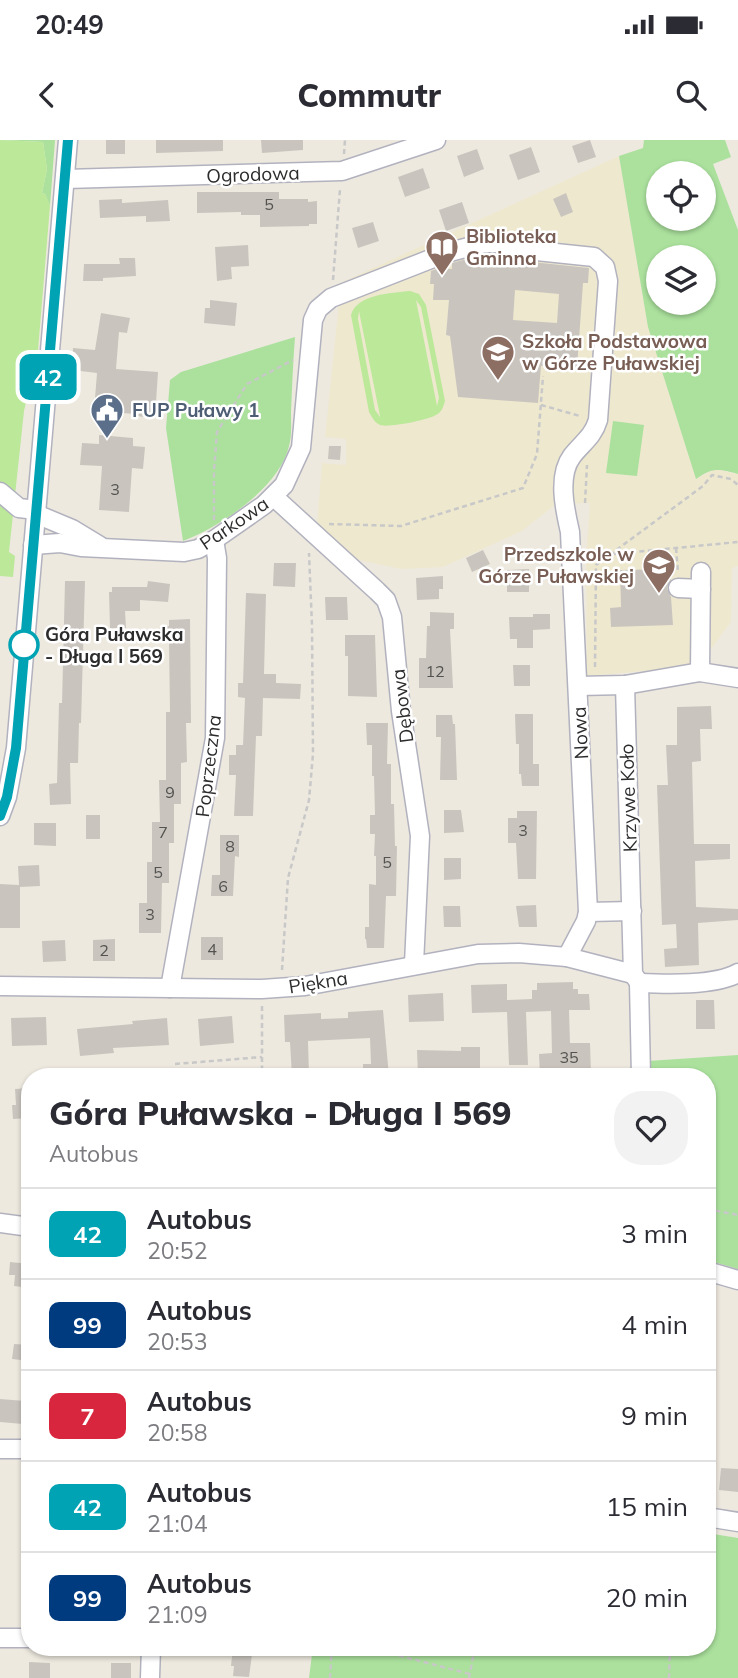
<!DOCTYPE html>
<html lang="pl">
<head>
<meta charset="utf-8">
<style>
	body { margin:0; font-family:Mulish,sans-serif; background:#f2f2f3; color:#2b2b33; height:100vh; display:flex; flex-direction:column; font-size:26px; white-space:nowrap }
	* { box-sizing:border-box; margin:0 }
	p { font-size:23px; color:#7c7c81 }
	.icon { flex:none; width:38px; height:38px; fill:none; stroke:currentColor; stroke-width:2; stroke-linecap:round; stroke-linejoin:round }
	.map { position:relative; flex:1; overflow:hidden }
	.side { position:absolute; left:21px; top:928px; width:695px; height:588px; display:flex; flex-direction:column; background:#fff; border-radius:28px; box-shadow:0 2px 5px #0004 }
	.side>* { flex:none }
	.badge { padding:0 14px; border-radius:10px; font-size:24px; line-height:46px }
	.tools { position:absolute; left:646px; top:21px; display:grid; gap:14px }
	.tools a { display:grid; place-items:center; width:70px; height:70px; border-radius:50%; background:#fff; box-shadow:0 2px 5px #0004; font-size:35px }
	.map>.badge { position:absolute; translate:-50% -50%; box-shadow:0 0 0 4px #fff }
	.round { display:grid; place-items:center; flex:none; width:74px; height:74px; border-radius:28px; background:#f2f2f3 }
	.overview { display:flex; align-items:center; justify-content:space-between; height:119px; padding:0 28px }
	h1 { font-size:33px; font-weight:800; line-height:52px }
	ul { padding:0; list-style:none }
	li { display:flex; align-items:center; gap:21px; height:91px; padding:0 28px; border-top:2px solid #e1e1e2 }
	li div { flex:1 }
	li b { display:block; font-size:26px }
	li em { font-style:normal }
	li .badge { min-width:77px; font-weight:700; text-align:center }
	.status { display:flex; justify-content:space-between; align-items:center; height:49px; padding:0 35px; background:#fff; direction:ltr }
	.status svg { height:19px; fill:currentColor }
	header { display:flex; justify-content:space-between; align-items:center; height:91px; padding:0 28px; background:#fff; font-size:32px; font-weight:800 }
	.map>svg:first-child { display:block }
	.education { fill:#eee8cf }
	.green { fill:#abe19d; fill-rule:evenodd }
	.pitch { fill:#bbe899; fill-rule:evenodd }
	.building { fill:#c9c5be; fill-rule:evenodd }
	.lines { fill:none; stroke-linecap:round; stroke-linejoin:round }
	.minor-casing { stroke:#b2b2bf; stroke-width:21 }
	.path { stroke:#c8c8c8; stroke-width:2.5; stroke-dasharray:5 3.5; stroke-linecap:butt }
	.minor { stroke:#fff; stroke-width:18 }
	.line-casing { stroke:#fff; stroke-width:16 }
	.line { stroke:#00a3b4; stroke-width:10 }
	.stop-dot { fill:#fff; stroke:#00a3b4; stroke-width:3.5 }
	.labels { text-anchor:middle; stroke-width:5; stroke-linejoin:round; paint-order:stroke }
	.number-label { font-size:16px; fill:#535250 }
	.street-label { font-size:19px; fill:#2c2c2c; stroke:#fff }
	.education-label { font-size:19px; font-weight:bold; fill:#785e54; stroke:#fff; text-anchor:start }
	.service-label { font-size:19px; font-weight:bold; fill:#4e5e75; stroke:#fff; text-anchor:start }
	.stop-label { font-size:19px; font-weight:bold; fill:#2c2c2c; stroke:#fff; text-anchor:start }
</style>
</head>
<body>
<div class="status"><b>20:49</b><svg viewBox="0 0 49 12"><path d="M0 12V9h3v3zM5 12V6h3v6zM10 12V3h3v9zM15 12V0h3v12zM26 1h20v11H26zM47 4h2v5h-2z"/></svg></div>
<header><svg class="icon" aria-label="back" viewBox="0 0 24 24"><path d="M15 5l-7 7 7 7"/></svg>Commutr<svg class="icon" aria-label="search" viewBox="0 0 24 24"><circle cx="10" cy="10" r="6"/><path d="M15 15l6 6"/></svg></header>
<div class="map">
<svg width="738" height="1538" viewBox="0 0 738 1538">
	<rect width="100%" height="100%" fill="#ede9df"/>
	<path class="education" d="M619,16L648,187L696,338L715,329L738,334V426L732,428L731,482L706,516L711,525L587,536L586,417L590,363L556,364L522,391L443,427L401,429L359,420L317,385L322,323L346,325V299L325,297L339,162L336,145Z"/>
	<g class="green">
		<path d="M0,0H55L50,66L45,54L42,53L47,29L43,2Z"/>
		<path d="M644,0H725L731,17L713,24L738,90V334C719,329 713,327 696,339L648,187L619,16L643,8ZM658,33H704V79H658ZM658,117H704V163H658Z"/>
		<path d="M295,197C293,222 292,248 291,273C291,283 292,296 289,306C280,347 220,387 183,401L166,288L170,240L181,232Z"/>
		<path d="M613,281L644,285L637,336L606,333Z"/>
		<path d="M738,915V1129L707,1120V936H647L648,921Z"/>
		<path d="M707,1393L738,1398V1538H309L313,1507H707Z"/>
	</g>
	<g class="pitch">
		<path d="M0,0L43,2L47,29L42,53L45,54L50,66L38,210L24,271L9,412L15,416L13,437L0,436Z"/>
		<path d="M410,151L419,154L426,165L445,261C443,267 442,272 436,275C428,280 388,288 380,285C374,282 372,277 369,272L351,175C357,154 391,153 410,151ZM416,160L421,167L439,258L437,266ZM359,171L380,276V277L375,270L358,179Z"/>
	</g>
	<g class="building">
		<rect x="106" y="0" width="19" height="14"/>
		<path d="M156,0H223V11L156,13Z"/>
		<path d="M261,0H303V10L262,13Z"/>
		<path d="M590,0L596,17L578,23L572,6Z"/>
		<path d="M531,7L540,32L518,40L509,15Z"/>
		<path d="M477,9L484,29L464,37L457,16Z"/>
		<path d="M423,28L430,48L405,57L398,37Z"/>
		<path d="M197,52H279V59H308V62L317,61V84H309V86L260,87V75H241V72L197,73Z"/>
		<path d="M566,53L573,72L561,77L553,59Z"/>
		<path d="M122,59V63L168,60L170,81L146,82V76L100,78L99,60Z"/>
		<path d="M462,62L469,83L446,91L439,70Z"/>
		<path d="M373,82L379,101L358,108L352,88Z"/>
		<path d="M248,105L249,126L231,127L232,139L217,141L215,107Z"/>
		<path d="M119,118H135L136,136L103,138V141H83L84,124H120Z"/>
		<path d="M467,119L504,122V119L589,128L588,143H583L577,228L541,226L538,263L458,257L450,196L446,195L449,160H433L434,144H430L431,131L439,128L452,129V123ZM515,150L559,154L557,183L513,180Z"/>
		<path d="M210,160L237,163L235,186L204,183L205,168H210Z"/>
		<path d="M101,173L130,178L127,193L119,192L116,229L158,232L155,278L136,276V274L94,271L97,233L72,230L73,208L95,210Z"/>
		<path d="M99,295L133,298V306L145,307L143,329L132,328L129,372L99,370L102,326L80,325L82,303L99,304Z"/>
		<path d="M329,306H341L340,320L328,319Z"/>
		<path d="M483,410L490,424L472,432L466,418Z"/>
		<path d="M274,423H296L295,447L273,446Z"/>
		<path d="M529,429V452H507V430Z"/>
		<path d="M670,429L671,440L667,448L671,457L673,485L611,487L610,468L621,467L620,430Z"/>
		<path d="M443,436V449H439V459L417,460L416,438Z"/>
		<path d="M65,441H85L81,583H79L78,623H70L71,664L50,665L49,644L57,643L59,563H62Z"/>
		<path d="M148,441L170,444L168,462L140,460V471H125L126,488H110L109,452H112V447H147Z"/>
		<path d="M246,453L266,454L264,534H276V543L301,544L300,559L263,558L262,596H256L253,676H234L236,635H229V615H236V605H243L245,558L238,557V543H243Z"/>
		<path d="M325,457H347L348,480H326Z"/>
		<path d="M430,472L454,473V489H450L453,548H419V518H426L427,486H430Z"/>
		<path d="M533,474H550V489L533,490V508H517V499H510L509,477H533Z"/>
		<path d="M190,479L191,583H186L187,622L181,623V664H174V703H169V743H162L161,793H139V763H147V722H152V682H160L159,640H166V572H170L169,501H160V487L169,486V480Z"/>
		<path d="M345,495H375L377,557L348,556V516H345Z"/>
		<path d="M513,525H530V546H514Z"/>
		<path d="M711,566L712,589H700L701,621L692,622L694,704H730V719L695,721L696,767L738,769V780L698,783L699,825L665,827L664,809L677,808L676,784L662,785L657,645H668L666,605H677V567Z"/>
		<path d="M515,574H533V624H539V646H522L521,634H519V604H516Z"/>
		<path d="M436,575H452L453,584H455L457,640H440L441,597H436Z"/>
		<path d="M366,583H388L387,624H391V664H394L395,706H397L396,756H386L384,808H367L366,799H365V787H369V744L376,745V716H374L375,694H370V675H375L374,636H372V605H367Z"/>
		<path d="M444,670H461L464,692L444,693Z"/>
		<path d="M517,671H537L536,739H518L516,703H508V678H517Z"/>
		<rect x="86" y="675" width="14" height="24"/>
		<path d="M34,683H56V706L34,705Z"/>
		<path d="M220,695H239V717L235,716L233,756H211L212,735H220Z"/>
		<path d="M444,718H461V739L444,740Z"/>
		<path d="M39,725L40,746L20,747V788H0V744L19,745L18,726Z"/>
		<path d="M536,765L537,787H519L516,766Z"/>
		<path d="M443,766H460L461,787H444Z"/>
		<rect x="201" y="797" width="22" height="23"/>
		<path d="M115,799V821H93V800Z"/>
		<path d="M65,800L66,821L43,822L42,801Z"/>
		<path d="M573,842V849H578V854H589L590,870H569L570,903H590L591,935L540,936L539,914L552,913L551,871L526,872L528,925H509L507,872L472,873L471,845L507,844V860L532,859V850H537V843Z"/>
		<path d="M443,853L444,881L409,882L408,855Z"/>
		<path d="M696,860H714L715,889H696Z"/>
		<path d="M383,870L389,936H363V924H371L370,898L308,901L309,936H292L290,902H285L284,875L321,873V879L348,878V872Z"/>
		<path d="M232,876L234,903L200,906L198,879Z"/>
		<path d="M46,877L47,905L12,906L11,878Z"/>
		<path d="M167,878L169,905L113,908L114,913L80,916L77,889L133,884L132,881Z"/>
		<path d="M461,907H480V936H418L417,910L461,911Z"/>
		<path d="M30,948V978L13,979L12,965H16L15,949Z"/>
		<path d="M10,1122L30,1124V1148L14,1146L15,1135H9Z"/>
		<path d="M14,1204L30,1205V1221L12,1219Z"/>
		<path d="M0,1259L25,1261L23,1284L0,1282Z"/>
		<path d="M721,1328L738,1329V1352L719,1350Z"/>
		<path d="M233,1507H253L249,1537L233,1536L234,1526H231Z"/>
		<path d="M29,1522L50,1523V1538H29Z"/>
		<rect x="111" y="1523" width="20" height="15"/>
	</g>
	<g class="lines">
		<defs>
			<g id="minor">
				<path d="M66,39L342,31L436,0"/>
				<path d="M0,352L19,368L36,370"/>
				<path d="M274,357L377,451L386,460L392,477L401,571L420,696L414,824"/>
				<path d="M36,374L72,389L100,406"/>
				<path d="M33,405L60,403L81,407L184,412L198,409L214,400L264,365L284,345L301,308L313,180L318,169L331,158L446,113L484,103H500L527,110L594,117L605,127L608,141L598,280C593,297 582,303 572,316C557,336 565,370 570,392L588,772L586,781L567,817"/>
				<path d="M678,448L701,449"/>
				<path d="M700,532L701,432"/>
				<path d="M625,545L633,834L638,841"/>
				<path d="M578,546L625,545L700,532L738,538"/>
				<path d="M0,676L7,657L16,608L68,0"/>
				<path d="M588,772L632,771"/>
				<path d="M639,843C665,844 715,846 738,833"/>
				<path d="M639,843L641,936"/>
				<path d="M0,846L262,849L305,846L478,814L519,813L567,817L633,834"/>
				<path d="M170,848L215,598L217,418L214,400"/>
				<path d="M0,1083L30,1087"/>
				<path d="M707,1131L738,1140"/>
				<path d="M0,1309H30"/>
				<path d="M707,1377L738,1382"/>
				<path d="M0,1498H30"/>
				<path d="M150,1538L151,1507"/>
			</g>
		</defs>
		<use href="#minor" class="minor-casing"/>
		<g class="path">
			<path d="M344,14L345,0"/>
			<path d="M333,140L340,49"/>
			<path d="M541,265L580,276"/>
			<path d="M585,363L587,325"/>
			<path d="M214,380V331L217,292L247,244L293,220"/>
			<path d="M329,384L401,386L523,348L537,314L543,236"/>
			<path d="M676,408L678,432"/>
			<path d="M614,414L738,402"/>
			<path d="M595,527L596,425L703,346L712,335L731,339L738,345"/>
			<path d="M282,830L288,738L309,660L313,614L312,486L309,413"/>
			<path d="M262,866V936"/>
			<path d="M175,924L262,917"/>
			<path d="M707,1069L738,1075"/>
			<path d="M366,1507L470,1534"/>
			<path d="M649,1507L670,1511"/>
			<path d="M330,1538L332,1507"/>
			<path d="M469,1538L475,1507"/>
			<path d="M669,1538L670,1507"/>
		</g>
		<use href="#minor" class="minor"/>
	</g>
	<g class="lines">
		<defs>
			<path id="line" d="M0,676L7,657L16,608L68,0"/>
		</defs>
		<use href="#line" class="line-casing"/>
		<use href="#line" class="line"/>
	</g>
	<defs>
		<symbol id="library-pin" viewBox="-11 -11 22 30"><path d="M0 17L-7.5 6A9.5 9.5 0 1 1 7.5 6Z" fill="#8d6e63" stroke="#fff"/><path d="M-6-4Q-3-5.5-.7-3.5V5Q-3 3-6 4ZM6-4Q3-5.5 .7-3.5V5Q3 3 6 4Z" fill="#fff"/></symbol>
		<symbol id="school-pin" viewBox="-11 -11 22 30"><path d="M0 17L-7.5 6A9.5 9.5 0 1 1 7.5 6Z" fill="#8d6e63" stroke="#fff"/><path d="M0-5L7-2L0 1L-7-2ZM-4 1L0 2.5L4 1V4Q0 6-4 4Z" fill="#fff"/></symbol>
		<symbol id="civic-pin" viewBox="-11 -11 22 30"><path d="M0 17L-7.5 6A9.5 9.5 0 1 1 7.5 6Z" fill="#5c6f8a" stroke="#fff"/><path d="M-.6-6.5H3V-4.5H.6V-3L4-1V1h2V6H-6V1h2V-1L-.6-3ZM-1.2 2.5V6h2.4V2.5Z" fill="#fff"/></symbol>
	</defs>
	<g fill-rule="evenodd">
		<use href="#library-pin" x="423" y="88" width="38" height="52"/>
		<use href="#school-pin" x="479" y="193" width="38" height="52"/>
		<use href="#civic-pin" x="88" y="251" width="38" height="52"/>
		<use href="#school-pin" x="640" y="406" width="38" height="52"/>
	</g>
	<circle class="stop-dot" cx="24" cy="505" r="14"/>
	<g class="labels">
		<g class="number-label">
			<text x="269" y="70">5</text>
			<text x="115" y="355">3</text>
			<text x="435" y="537">12</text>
			<text x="170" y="658">9</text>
			<text x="523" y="696">3</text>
			<text x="163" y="698">7</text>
			<text x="230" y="712">8</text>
			<text x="387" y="728">5</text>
			<text x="158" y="738">5</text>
			<text x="223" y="752">6</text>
			<text x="150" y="780">3</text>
			<text x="212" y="815">4</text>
			<text x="104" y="816">2</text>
			<text x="569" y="923">35</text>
		</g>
		<g class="street-label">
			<text transform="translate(253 34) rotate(-2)" y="7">Ogrodowa</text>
			<text transform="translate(234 383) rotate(-34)" y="7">Parkowa</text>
			<text transform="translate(402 566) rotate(-97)" y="7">Dębowa</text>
			<text transform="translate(580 593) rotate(-93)" y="7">Nowa</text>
			<text transform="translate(208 626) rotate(-83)" y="7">Poprzeczna</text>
			<text transform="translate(628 658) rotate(-92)" y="7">Krzywe Koło</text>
			<text transform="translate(318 842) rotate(-9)" y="7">Piękna</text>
		</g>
		<g class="education-label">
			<text x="466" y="103">Biblioteka<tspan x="466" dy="22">Gminna</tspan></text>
			<text x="522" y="208">Szkoła Podstawowa<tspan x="522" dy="22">w Górze Puławskiej</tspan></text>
			<text x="634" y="421" text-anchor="end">Przedszkole w<tspan x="634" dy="22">Górze Puławskiej</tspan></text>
		</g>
		<g class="service-label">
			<text x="132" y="277">FUP Puławy 1</text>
		</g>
		<g class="stop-label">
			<text x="45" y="501">Góra Puławska<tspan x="45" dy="22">- Długa I 569</tspan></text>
		</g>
	</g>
</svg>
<div class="tools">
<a><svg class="icon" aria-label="locate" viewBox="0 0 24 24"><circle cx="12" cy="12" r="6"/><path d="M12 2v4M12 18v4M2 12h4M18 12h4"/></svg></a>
<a><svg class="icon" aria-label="layers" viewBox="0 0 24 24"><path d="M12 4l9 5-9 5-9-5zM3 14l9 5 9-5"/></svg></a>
</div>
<b class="badge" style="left:48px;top:237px;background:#00a3b4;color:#fff">42</b>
<section class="side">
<div class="overview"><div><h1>Góra Puławska - Długa I 569</h1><p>Autobus</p></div><a class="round"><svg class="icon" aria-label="heart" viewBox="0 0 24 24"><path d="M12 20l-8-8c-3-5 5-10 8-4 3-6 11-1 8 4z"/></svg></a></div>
<ul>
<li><span class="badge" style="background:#00a3b4;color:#fff">42</span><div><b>Autobus</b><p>20:52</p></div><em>3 min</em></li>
<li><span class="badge" style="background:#003b80;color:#fff">99</span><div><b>Autobus</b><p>20:53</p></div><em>4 min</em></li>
<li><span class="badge" style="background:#d7263d;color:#fff">7</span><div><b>Autobus</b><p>20:58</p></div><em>9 min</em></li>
<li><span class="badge" style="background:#00a3b4;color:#fff">42</span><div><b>Autobus</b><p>21:04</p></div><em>15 min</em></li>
<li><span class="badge" style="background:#003b80;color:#fff">99</span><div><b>Autobus</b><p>21:09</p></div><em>20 min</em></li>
</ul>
</section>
</div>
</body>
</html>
